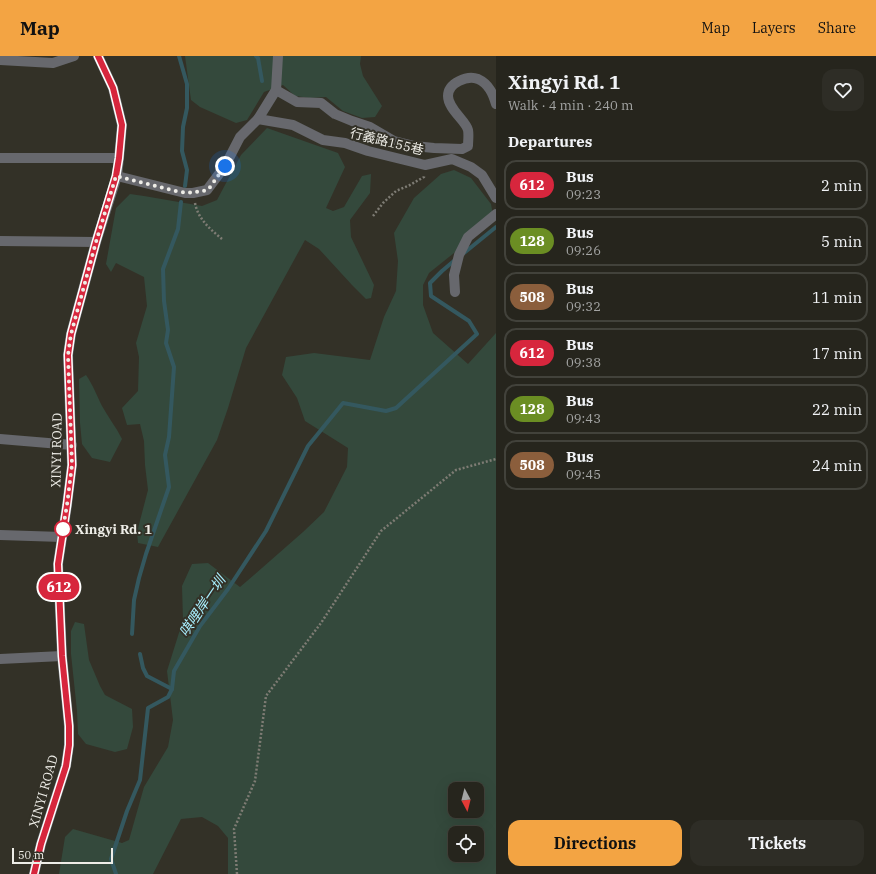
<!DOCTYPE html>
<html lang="en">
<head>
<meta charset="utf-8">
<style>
	body { margin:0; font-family:"IBM Plex Serif","Noto Sans TC",serif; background:#2e2d26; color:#f1f3f6; height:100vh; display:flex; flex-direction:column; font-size:15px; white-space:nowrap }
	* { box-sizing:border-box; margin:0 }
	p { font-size:13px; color:#a4a5a4 }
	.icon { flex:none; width:22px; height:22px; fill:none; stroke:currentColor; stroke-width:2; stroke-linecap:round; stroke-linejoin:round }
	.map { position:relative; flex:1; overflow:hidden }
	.sheet { display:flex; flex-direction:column; background:#26251d; width:380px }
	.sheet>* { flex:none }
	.badge { padding:0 8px; border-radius:13px; font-size:14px; line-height:26px }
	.needle { width:26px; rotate:173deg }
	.fabs { position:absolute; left:448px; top:726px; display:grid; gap:8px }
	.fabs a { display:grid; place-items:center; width:36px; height:36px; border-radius:8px; background:#26251d; box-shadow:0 4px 16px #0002,0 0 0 1px #42423b; font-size:20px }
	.scale { position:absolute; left:12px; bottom:10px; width:101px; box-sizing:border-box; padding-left:4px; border:2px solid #eeede7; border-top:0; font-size:11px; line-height:14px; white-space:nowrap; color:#eeede7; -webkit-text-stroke:3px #333127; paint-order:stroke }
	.you { position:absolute; width:20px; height:20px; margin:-10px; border:3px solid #fff; border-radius:50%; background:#1a73e8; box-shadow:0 0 0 6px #1a73e833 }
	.map>.badge { position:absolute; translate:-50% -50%; box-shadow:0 0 0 2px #fff }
	h2 { padding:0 12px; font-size:15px; line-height:36px }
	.round { display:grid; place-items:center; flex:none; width:42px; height:42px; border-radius:12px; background:#2e2d26 }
	.headline { display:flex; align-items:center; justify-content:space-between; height:68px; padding:0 12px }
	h1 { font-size:19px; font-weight:800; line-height:30px }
	.primary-button { display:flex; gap:8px; margin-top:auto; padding:8px 12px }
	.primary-button a { flex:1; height:46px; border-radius:12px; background:#f3a443; color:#111; font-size:16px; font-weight:800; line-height:46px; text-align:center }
	.primary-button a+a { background:#2e2d26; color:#f1f3f6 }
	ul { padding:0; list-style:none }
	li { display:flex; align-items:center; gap:12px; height:50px; margin:0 8px 6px; padding:0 4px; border:2px solid #42423b; border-radius:12px }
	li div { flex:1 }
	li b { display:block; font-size:15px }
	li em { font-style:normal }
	li .badge { min-width:44px; font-weight:700; text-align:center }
	header { display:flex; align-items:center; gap:24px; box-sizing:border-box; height:56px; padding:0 20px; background:#f3a443; color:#111 }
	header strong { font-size:19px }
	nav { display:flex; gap:22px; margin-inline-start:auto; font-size:14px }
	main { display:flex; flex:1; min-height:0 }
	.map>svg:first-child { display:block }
	.green { fill:#34493c; fill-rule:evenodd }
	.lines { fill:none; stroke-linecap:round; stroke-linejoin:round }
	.stream { stroke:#34585f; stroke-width:4 }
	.path { stroke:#7e7c74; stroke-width:2.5; stroke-dasharray:2 2; stroke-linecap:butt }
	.minor { stroke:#67686d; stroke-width:10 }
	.line-casing { stroke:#fff; stroke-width:9 }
	.line { stroke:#d7263d; stroke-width:6 }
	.walk { stroke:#eeede7; stroke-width:4; stroke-dasharray:0 7.2 }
	.stop-dot { fill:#fff; stroke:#d7263d; stroke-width:2 }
	.labels { text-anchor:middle; stroke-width:4; stroke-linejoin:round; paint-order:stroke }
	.street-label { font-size:13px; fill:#eeede7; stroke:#333127 }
	.stop-label { font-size:13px; font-weight:bold; fill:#eeede7; stroke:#333127; text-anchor:start }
	.water-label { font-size:14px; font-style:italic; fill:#a7edfc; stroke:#333127 }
</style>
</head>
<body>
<header>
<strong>Map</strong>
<nav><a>Map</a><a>Layers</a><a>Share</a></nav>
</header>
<main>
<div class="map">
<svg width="496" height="818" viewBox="0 0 496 818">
	<rect width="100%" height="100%" fill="#333127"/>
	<g class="green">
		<path d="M185,0H361L360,8L363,20L382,50L375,61L362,62L343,55L326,41L310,42L295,40L283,29L264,36L247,64L236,67L200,51L191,44Z"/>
		<path d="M267,72L338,97L345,111L326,152L333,155L344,151L362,120L371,118L370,137L350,164L351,181L374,229L371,242L366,243L352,229L319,193L305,184L258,270L246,292L228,352L217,384L158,491L138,487L137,476L148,434L145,409L144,385L140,368L127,369L122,352L138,335L139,301L136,287L147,250L144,221L116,207L111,216L106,208L116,152L130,138L144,140L202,150L217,144L241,99Z"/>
		<path d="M454,114L471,122L491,148L494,165L429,217L423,229V249L433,277L468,308L496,277V818H228V782L218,770L202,761L181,763L153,818H59L65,781L73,773L122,787L129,784L144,731L168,691L173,664L167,615L183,564L182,530L192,508L208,507L240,531L247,525L303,476L324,456L347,411L348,392L305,365L297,342L282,319L286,301L314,297L370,304L384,261L396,235L398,205L394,177L414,142L441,118ZM455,733H477V755H455ZM455,777H477V799H455Z"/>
		<path d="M86,319C93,329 97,340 102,350C108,361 116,371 122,383L110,406L92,402L82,388L80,367L79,323Z"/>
		<path d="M75,566L84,568L89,604L100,630L105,639L132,653L133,671L127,693L115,696L86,688L78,678L77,655L71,598V575Z"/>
	</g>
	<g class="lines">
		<g class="stream">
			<path d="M179,0L187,28V52L183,71L182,95L187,114L185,130"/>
			<path d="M256,0L258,2L262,25"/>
			<path d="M464,197L496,171"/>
			<path d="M132,578L134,544L139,522L146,498L169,431L165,399L169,381L174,311L166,287L168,274L164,245L163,213L178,173L181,146"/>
			<path d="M140,598L143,612L147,620L172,633"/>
			<path d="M116,818L111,803L127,755L140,724L148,652L168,641L172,633L174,615L200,570L228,533L266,475L308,390L343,347L386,355L396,352L477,278L469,265L431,240L430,227L442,215L455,204"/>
		</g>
		<g class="path">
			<path d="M195,147C198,163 210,173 222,183"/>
			<path d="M373,160L383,147L396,135L410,129L424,121V119"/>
			<path d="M237,818L234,773L255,725L266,640L321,567L381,475L456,414L496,403"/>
		</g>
		<g class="minor">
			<path d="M0,4L53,7L74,0"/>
			<path d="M276,34L297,46L321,47L335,58L352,65L370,71L394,85L414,90L434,92L462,93L468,90C468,85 469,79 468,74C466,65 448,53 448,40C448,27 467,19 478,23C489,28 493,38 496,48"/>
			<path d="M258,63L293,69L323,84L345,87L368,95L425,109L452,103L471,111L482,119L496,142"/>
			<path d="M0,102H119"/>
			<path d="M117,120L185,137H193L207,134L225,110L240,81L258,63L276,34L278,0"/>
			<path d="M0,185L96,186"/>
			<path d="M455,236L454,219L459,199L468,181L496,158"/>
			<path d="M0,383L72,389"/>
			<path d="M0,479L62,481"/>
			<path d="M0,603L62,600"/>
			<path d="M34,818L41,788L66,710L69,689V670L62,600L58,508L67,449L72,409L68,299L71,278L83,234L96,186L117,120L119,102L122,69L113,32L98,0"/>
		</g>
	</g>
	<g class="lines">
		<defs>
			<path id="line" d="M34,818L41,788L66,710L69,689V670L62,600L58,508L67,449L72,409L68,299L71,278L83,234L96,186L116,120L119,102L122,69L113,32L98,0"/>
		</defs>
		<use href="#line" class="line-casing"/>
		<use href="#line" class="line"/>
		<path class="walk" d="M63,473L62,478L67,449L72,409L68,299L71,278L83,234L96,186L116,120L176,135C188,138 195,136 208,134L225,110"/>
	</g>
	<circle class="stop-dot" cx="63" cy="473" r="8"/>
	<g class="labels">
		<g class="street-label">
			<text transform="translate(387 85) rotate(14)" y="5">行義路155巷</text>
			<text transform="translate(56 394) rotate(-89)" y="5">XINYI ROAD</text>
			<text transform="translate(43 735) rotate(-74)" y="5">XINYI ROAD</text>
		</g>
		<g class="stop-label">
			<text x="75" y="478">Xingyi Rd. 1</text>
		</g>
		<g class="water-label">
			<text transform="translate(202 550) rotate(-56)" y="5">唭哩岸一圳</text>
		</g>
	</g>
</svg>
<div class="fabs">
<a><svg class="needle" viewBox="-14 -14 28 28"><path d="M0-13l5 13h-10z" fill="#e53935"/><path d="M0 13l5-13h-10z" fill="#a4a5a4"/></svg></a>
<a><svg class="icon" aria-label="locate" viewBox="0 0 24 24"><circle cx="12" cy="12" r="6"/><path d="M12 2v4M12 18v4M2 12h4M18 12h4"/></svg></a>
</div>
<div class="scale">50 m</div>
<div class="you" style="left:225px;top:110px"></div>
<b class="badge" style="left:59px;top:531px;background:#d7263d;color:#fff">612</b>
</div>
<section class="sheet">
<div class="headline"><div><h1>Xingyi Rd. 1</h1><p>Walk · 4 min · 240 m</p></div><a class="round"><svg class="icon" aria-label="heart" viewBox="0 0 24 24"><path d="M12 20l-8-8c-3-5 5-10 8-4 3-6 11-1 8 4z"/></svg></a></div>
<h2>Departures</h2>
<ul>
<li><span class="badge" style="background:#d7263d;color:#fff">612</span><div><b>Bus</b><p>09:23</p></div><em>2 min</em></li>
<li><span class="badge" style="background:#6b8e23;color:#fff">128</span><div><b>Bus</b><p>09:26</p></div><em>5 min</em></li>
<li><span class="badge" style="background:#8b5e3c;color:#fff">508</span><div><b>Bus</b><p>09:32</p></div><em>11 min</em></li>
<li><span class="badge" style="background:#d7263d;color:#fff">612</span><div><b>Bus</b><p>09:38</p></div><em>17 min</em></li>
<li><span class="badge" style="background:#6b8e23;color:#fff">128</span><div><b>Bus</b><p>09:43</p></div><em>22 min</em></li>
<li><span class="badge" style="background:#8b5e3c;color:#fff">508</span><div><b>Bus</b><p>09:45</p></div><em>24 min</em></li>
</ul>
<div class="primary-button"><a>Directions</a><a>Tickets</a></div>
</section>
</main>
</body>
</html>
